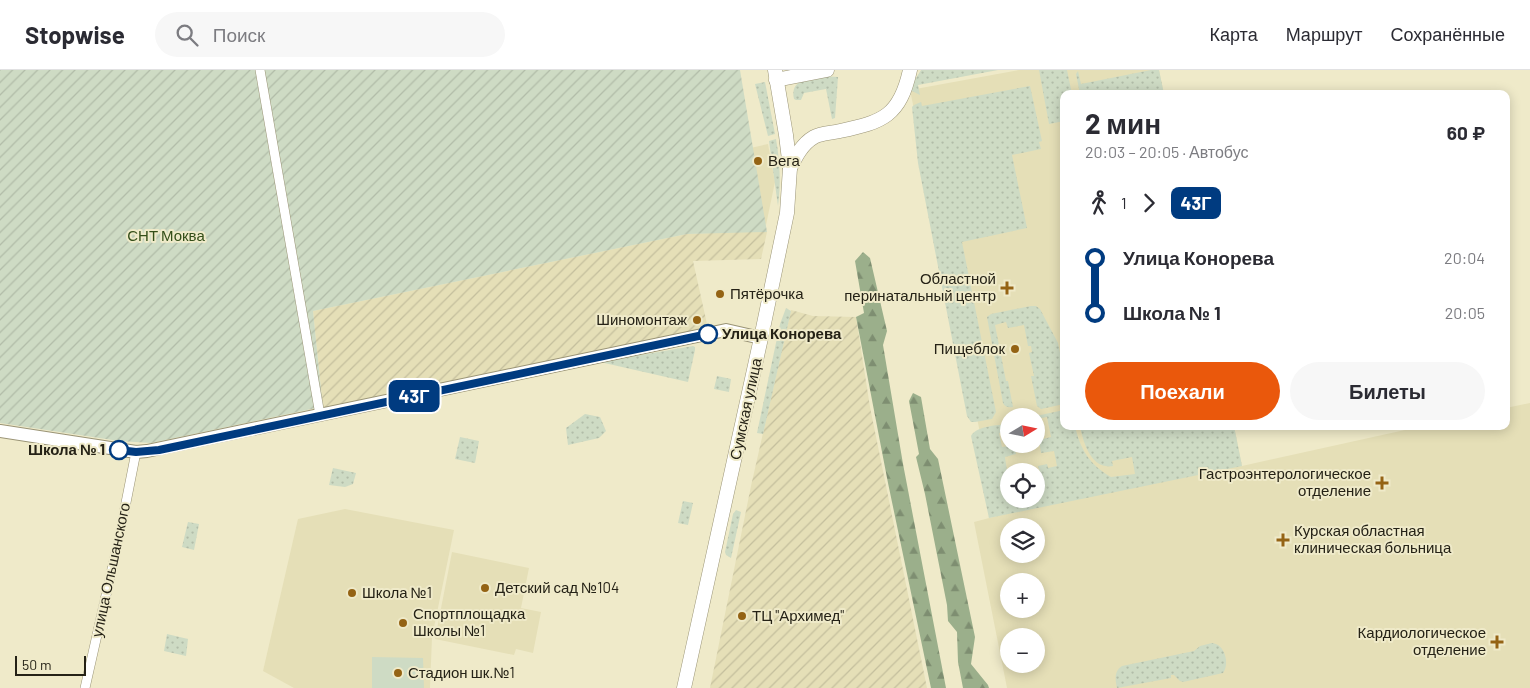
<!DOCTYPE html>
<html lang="ru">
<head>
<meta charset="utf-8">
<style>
	body { margin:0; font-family:Barlow,sans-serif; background:#f7f7f7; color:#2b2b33; height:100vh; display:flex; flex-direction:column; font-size:19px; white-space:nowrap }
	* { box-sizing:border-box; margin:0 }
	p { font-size:16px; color:#7c7c81 }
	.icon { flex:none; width:28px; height:28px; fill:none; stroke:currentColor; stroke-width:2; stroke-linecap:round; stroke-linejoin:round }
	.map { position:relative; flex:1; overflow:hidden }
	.sheet { position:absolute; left:1060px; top:20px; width:450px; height:340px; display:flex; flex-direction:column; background:#fff; border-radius:10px; box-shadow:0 2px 12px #0003 }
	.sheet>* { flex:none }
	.badge { padding:0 10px; border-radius:8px; font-size:18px; line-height:32px }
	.needle { width:32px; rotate:80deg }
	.buttons { position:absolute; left:1000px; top:338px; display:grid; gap:10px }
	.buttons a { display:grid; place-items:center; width:45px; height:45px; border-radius:50%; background:#fff; box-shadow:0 2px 12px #0003; font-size:25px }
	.scale { position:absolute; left:15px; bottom:12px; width:71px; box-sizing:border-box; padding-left:5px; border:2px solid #252216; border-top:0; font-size:14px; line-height:18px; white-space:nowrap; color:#252216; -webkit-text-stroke:4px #efeac9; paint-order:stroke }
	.map>.badge { position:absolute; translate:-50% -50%; box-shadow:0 0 0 2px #fff }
	.legs { display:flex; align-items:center; gap:8px; height:55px; padding:0 25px; font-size:16px }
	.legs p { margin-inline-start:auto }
	.head { display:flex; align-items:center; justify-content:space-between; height:85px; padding:0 25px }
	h1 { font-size:28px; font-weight:700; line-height:38px }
	.action { display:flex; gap:10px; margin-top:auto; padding:10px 25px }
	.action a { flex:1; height:58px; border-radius:30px; background:#ea580c; color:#fff; font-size:20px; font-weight:700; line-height:58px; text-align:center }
	.action a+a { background:#f7f7f7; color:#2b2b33 }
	ul { padding:0 25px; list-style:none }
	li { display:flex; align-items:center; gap:18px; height:55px; font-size:19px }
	li i { display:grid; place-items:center; width:8px; height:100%; margin:0 6px; background:currentColor }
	li i::after { content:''; width:12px; height:12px; margin:-6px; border:4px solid; border-radius:50%; background:#fff }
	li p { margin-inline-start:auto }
	li:first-child i { background:linear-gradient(#0000 50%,currentColor 0) }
	li:last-child i { background:linear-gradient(currentColor 50%,#0000 0) }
	header { display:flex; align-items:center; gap:30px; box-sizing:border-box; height:70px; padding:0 25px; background:#fff; border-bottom:1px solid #e1e1e2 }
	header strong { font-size:24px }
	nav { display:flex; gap:28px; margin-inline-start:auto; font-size:18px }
	.search { width:350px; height:45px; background:#f7f7f7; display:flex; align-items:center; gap:12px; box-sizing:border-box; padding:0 18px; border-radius:28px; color:#7c7c81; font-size:19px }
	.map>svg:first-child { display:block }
	.built { fill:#e5dfb7; fill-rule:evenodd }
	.industrial { fill:url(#industrial-furrows) }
	.grass { fill:url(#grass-dots) }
	.forest { fill:url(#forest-firs) }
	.garden { fill:url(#garden-furrows) }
	.pitch { fill:#cedbc4 }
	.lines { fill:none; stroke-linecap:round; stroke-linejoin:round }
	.street-casing { stroke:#9a9476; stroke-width:10 }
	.secondary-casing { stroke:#9a9476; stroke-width:14 }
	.primary-casing { stroke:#9a9476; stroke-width:15 }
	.street { stroke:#fff; stroke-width:9 }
	.secondary { stroke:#fff; stroke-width:12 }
	.primary { stroke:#fff; stroke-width:14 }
	.line-1-casing { stroke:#fff; stroke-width:11 }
	.line-1 { stroke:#003b80; stroke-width:8 }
	.poi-dot { fill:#946314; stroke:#efeac9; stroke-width:2 }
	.stop-1-dot { fill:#fff; stroke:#003b80; stroke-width:2.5 }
	.labels { text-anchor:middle; stroke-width:4; stroke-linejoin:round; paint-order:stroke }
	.poi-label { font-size:15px; fill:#252216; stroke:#efeac9; text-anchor:start }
	.park-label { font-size:15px; fill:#334e18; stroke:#efeac9 }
	.stop-label { font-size:15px; font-weight:bold; fill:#252216; stroke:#efeac9; text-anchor:start }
	.street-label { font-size:15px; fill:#252216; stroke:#efeac9 }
</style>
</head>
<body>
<header>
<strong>Stopwise</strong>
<div class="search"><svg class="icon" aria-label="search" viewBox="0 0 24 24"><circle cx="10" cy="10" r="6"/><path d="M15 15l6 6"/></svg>Поиск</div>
<nav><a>Карта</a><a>Маршрут</a><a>Сохранённые</a></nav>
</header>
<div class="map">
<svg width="1530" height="618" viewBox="0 0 1530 618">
	<defs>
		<pattern id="industrial-furrows" width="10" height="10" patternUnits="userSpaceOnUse" patternTransform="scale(1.25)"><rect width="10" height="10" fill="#e5dfb7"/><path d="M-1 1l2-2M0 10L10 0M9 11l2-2" fill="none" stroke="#c4bf9d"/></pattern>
		<pattern id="grass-dots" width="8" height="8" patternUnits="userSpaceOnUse" patternTransform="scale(1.25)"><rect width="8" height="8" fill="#cedbc4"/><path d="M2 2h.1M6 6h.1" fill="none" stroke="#b1bca8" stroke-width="1.8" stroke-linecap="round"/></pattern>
		<pattern id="forest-firs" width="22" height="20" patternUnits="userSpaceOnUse" patternTransform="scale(1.25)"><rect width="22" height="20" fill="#9baf8b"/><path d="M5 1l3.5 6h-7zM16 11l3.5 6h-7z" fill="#7e8e71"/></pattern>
		<pattern id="garden-furrows" width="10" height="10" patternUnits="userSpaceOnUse" patternTransform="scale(1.25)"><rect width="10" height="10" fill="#cedbc4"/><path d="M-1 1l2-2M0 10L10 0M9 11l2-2" fill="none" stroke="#b1bca8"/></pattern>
	</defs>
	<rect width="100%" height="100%" fill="#efeac9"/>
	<g class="built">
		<path d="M1019,0H1159L1164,24H1064V356H1234L1242,396L1423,356H1506V338L1530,333V618H1007L974,452L997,446L910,20ZM1009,346H1036V374H1009ZM1009,401H1036V429H1009ZM1009,456H1036V484H1009ZM1009,511H1036V539H1009ZM1009,566H1036V594H1009Z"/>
		<path d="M768,74L775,112L766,155L705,88Z"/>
		<path d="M345,439L454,460L432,567L430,618H294L263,601L298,449Z"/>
		<path d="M452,482L529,498L521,538L541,542L533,583L516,579L514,585L435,569Z"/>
	</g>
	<g class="industrial">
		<path d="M736,162H767L761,189L693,191L707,254L700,261L323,339L313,241L687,164Z"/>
		<path d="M791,240L813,246L856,247L870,337L927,618H710L751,416Z"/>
	</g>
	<g class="grass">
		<path d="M921,0H998L918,15L920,25L910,20V18Z"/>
		<path d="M1039,0H1067L1072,24H1064V51L1049,54Z"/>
		<path d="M1151,0H1159L1164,24H1080L1076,4L1078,1L1081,14Z"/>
		<path d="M821,6L838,7L835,48L832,49L826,19L804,23L801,30H796L794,29C790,10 807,9 821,6Z"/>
		<path d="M765,12L775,64L768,66L755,14Z"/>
		<path d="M1030,16L1042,71L1039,72L1041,79L1012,85L1027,158L962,172L996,342L992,349L975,352H971L967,346L918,93L912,37L914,35L921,32L922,36Z"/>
		<path d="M776,69C780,92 781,114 778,136L769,71Z"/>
		<path d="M1031,236H1036L1040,239L1058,273L1064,302V334L1041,339L1037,336L1031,306H1034L1029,283L1032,282L1031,276H1028L1024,255L1008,258L1006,252L995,255L1006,311H1008L1013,337C1008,338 1005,337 1003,333L987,247L991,244Z"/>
		<path d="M786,238L791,241L763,364L757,363L780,254Z"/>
		<path d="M693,276L695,277V280L688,312L600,292Z"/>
		<path d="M717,306L731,309L729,322L714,319Z"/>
		<path d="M1064,340V356H1075C1080,379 1090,395 1111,407L1135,404L1132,387L1112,391L1113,396C1091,400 1083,372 1080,356H1234L1242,396L989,448L971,366C976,356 998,355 1009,354V361L999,363L1002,377L1014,375L1016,384L1005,387L1007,401L1022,398L1023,401H1009V429H1036V403L1040,402L1038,396L1047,394L1048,398L1057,396L1054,381L1041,383L1039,370L1051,367L1047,347L1036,349V346Z"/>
		<path d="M585,344L600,347L606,361L599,368L568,375L566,358Z"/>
		<path d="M460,367L479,371L475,393L455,389Z"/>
		<path d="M333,398L356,403L353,414L345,417L329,415Z"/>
		<path d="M683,431L693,433L688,455L678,453Z"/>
		<path d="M736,440L741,442L731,488L726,485L725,482L733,444Z"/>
		<path d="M188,452L199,454L194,480L182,477Z"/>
		<path d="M167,564L188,569L186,586L164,581Z"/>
		<path d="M1212,573C1225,574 1230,594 1223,603L1183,612L1180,611L1174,605H1171V608L1117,618C1115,609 1114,601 1122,596L1194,581L1200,576Z"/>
	</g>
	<g class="forest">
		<path d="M863,182L870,188L887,261L883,275L903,394L946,618H931L888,413L856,247L864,243L855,191Z"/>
		<path d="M913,323L921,327L930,379L938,389L975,567L971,594L988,615L989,618H963L958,592L957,562L948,551L947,535L925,424L916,387L919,384L909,331Z"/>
	</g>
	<path class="garden" d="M0,0H740L767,162L687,164L313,241L323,339L316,338L151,373L119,371L0,353Z"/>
	<path class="pitch" d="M372,587L423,588L424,618H372Z"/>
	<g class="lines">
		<defs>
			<g id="street">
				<path d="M260,0L320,345"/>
				<path d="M85,618L119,468L136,382"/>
			</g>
			<path id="secondary" d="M0,361L136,382L147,381L726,260L761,268"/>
			<g id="primary">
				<path d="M776,10L827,0"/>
				<path d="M790,98C796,86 802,74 814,67C821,63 832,63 840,61C883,52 900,46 910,0"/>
				<path d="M684,618L761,268L787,143L790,98L786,65L775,0"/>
			</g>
		</defs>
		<use href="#street" class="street-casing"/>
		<use href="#secondary" class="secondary-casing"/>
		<use href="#primary" class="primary-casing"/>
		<use href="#street" class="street"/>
		<use href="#secondary" class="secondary"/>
		<use href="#primary" class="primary"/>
	</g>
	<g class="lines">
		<defs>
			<path id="line-1" d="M119,380L136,382L159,380L708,264"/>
		</defs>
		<use href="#line-1" class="line-1-casing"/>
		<use href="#line-1" class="line-1"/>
	</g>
	<g class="poi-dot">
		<circle cx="758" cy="91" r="5"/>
		<path d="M1004.5 210.5h5v5h5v5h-5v5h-5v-5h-5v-5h5z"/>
		<circle cx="720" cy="224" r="5"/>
		<circle cx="697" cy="250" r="5"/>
		<circle cx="1015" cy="279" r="5"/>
		<path d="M1379.5 405.5h5v5h5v5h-5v5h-5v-5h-5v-5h5z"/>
		<path d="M1280.5 462.5h5v5h5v5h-5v5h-5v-5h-5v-5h5z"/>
		<circle cx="485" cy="518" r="5"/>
		<circle cx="352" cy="523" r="5"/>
		<circle cx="742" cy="546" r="5"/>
		<circle cx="403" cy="553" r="5"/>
		<path d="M1494.5 564.5h5v5h5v5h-5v5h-5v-5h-5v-5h5z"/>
		<circle cx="398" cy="603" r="5"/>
	</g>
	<g class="stop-1-dot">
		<circle cx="708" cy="264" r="9"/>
		<circle cx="119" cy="380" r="9"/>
	</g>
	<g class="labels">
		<g class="poi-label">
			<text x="768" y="96">Вега</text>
			<text x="996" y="214" text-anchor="end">Областной<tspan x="996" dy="17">перинатальный центр</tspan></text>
			<text x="730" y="229">Пятёрочка</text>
			<text x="687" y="255" text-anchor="end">Шиномонтаж</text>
			<text x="1005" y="284" text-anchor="end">Пищеблок</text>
			<text x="1371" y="409" text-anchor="end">Гастроэнтерологическое<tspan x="1371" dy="17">отделение</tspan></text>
			<text x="1294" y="466">Курская областная<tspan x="1294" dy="17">клиническая больница</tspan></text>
			<text x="495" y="523">Детский сад №104</text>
			<text x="362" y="528">Школа №1</text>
			<text x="413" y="549">Спортплощадка<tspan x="413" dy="17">Школы №1</tspan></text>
			<text x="752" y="551">ТЦ "Архимед"</text>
			<text x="1486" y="568" text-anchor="end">Кардиологическое<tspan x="1486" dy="17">отделение</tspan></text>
			<text x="408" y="608">Стадион шк.№1</text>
		</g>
		<g class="park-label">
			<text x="166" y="171">СНТ Моква</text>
		</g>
		<g class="stop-label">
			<text x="722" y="269">Улица Конорева</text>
			<text x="105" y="385" text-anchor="end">Школа № 1</text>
		</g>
		<g class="street-label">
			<text transform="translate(746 339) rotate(-78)" y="5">Сумская улица</text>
			<text transform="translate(111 500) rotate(-78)" y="5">улица Ольшанского</text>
		</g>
	</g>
</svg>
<div class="buttons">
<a><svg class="needle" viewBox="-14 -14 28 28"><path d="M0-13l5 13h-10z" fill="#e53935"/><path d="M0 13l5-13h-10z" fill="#7c7c81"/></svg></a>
<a><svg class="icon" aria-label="locate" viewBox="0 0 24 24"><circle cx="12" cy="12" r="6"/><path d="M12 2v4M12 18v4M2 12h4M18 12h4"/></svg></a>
<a><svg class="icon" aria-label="layers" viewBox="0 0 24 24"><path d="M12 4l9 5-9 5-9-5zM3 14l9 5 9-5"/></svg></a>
<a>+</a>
<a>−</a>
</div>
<div class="scale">50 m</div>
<b class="badge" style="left:414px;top:326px;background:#003b80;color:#fff">43Г</b>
<section class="sheet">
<div class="head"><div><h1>2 мин</h1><p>20:03 – 20:05 · Автобус</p></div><b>60 ₽</b></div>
<div class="legs"><svg class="icon" aria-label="walk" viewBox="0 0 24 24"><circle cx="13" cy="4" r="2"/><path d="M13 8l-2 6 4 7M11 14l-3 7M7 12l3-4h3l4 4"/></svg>1<svg class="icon" aria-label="forward" viewBox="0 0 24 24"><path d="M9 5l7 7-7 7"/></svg><b class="badge" style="background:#003b80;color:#fff">43Г</b></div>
<ul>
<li><i style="color:#003b80"></i><b>Улица Конорева</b><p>20:04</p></li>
<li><i style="color:#003b80"></i><b>Школа № 1</b><p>20:05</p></li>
</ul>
<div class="action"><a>Поехали</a><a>Билеты</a></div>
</section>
</div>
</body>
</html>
